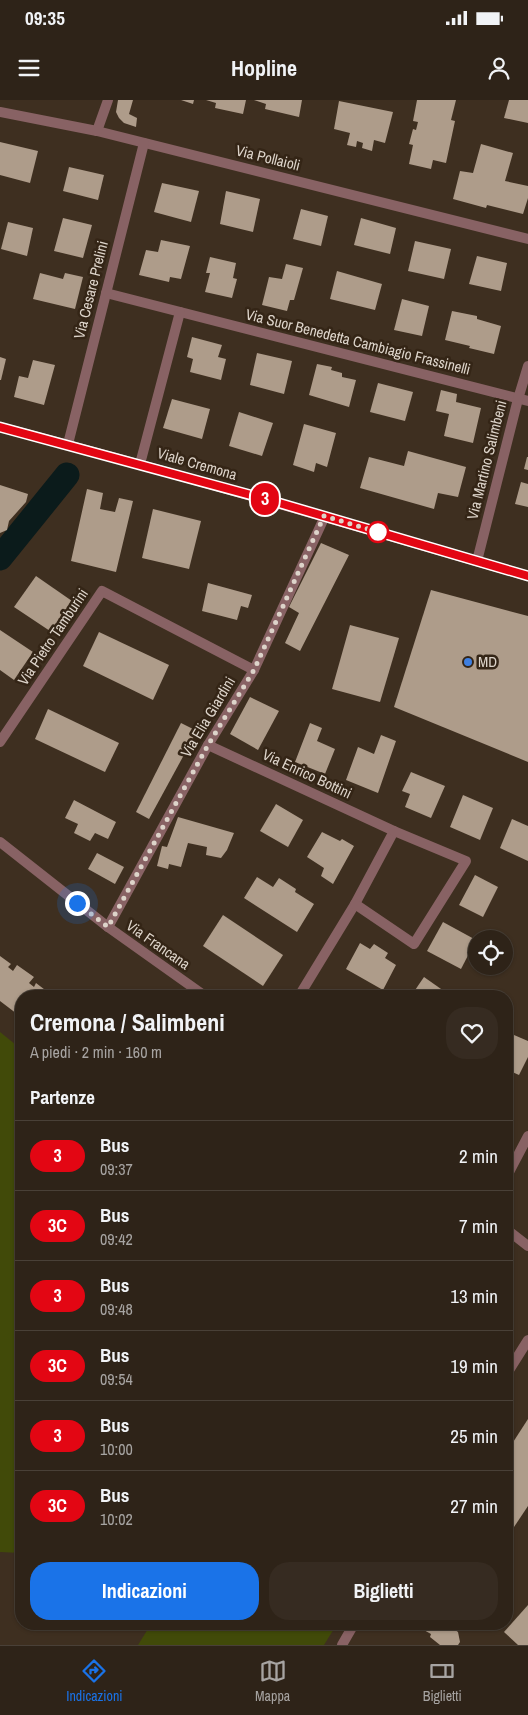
<!DOCTYPE html>
<html lang="it">
<head>
<meta charset="utf-8">
<style>
	body { margin:0; font-family:"Archivo Narrow",sans-serif; background:#362b21; color:#f1f3f6; height:100vh; display:flex; flex-direction:column; font-size:19px; white-space:nowrap }
	* { box-sizing:border-box; margin:0 }
	p { font-size:16px; color:#a7a4a2 }
	.icon { flex:none; width:28px; height:28px; fill:none; stroke:currentColor; stroke-width:2; stroke-linecap:round; stroke-linejoin:round }
	.map { position:relative; flex:1; overflow:hidden }
	.panel { position:absolute; left:15px; top:890px; width:498px; height:640px; display:flex; flex-direction:column; background:#2e2318; border-radius:20px; box-shadow:0 1px 4px #0004,0 0 0 1px #494037 }
	.panel>* { flex:none }
	.badge { padding:0 10px; border-radius:16px; font-size:18px; line-height:32px }
	.fabs { position:absolute; left:468px; top:830px; display:grid; gap:10px }
	.fabs a { display:grid; place-items:center; width:45px; height:45px; border-radius:50%; background:#2e2318; box-shadow:0 1px 4px #0004,0 0 0 1px #494037; font-size:25px }
	.you { position:absolute; width:25px; height:25px; margin:-12px; border:4px solid #fff; border-radius:50%; background:#1a73e8; box-shadow:0 0 0 8px #1a73e833 }
	.map>.badge { position:absolute; translate:-50% -50%; box-shadow:0 0 0 2px #fff }
	h2 { padding:0 15px; font-size:19px; line-height:45px }
	.round { display:grid; place-items:center; flex:none; width:52px; height:52px; border-radius:20px; background:#362b21 }
	.head { display:flex; align-items:center; justify-content:space-between; height:85px; padding:0 15px }
	h1 { font-size:24px; font-weight:700; line-height:38px }
	.cta { display:flex; gap:10px; margin-top:auto; padding:10px 15px }
	.cta a { flex:1; height:58px; border-radius:20px; background:#1a73e8; color:#fff; font-size:20px; font-weight:700; line-height:58px; text-align:center }
	.cta a+a { background:#362b21; color:#f1f3f6 }
	ul { padding:0; list-style:none }
	li { display:flex; align-items:center; gap:15px; height:70px; padding:0 15px; border-top:1px solid #494037 }
	li div { flex:1 }
	li b { display:block; font-size:19px }
	li em { font-style:normal }
	li .badge { min-width:55px; font-weight:700; text-align:center }
	.status { display:flex; justify-content:space-between; align-items:center; height:35px; padding:0 25px; background:#2e2318; direction:ltr }
	.status svg { height:14px; fill:currentColor }
	header { display:flex; justify-content:space-between; align-items:center; height:65px; padding:0 15px; background:#2e2318; font-size:22px; font-weight:700 }
	.tab-bar { display:flex; justify-content:space-around; align-items:center; height:70px; border-top:1px solid #494037; background:#2e2318; font-size:14px; color:#a7a4a2 }
	.tab-bar a { display:grid; justify-items:center; gap:2px }
	.tab-bar .on { color:#1a73e8 }
	.map>svg:first-child { display:block }
	.green { fill:#414a09 }
	.lines { fill:none; stroke-linecap:round; stroke-linejoin:round }
	.canal { stroke:#0b1b1b; stroke-width:25 }
	.building { fill:#ae9c8a }
	.service { stroke:#886264; stroke-width:10 }
	.minor { stroke:#886264; stroke-width:10 }
	.secondary { stroke:#b77c80; stroke-width:10 }
	.line-casing { stroke:#fff; stroke-width:11 }
	.line { stroke:#e30613; stroke-width:8 }
	.walk { stroke:#ddd4ca; stroke-width:5; stroke-dasharray:0 9 }
	.stop-dot { fill:#fff; stroke:#e30613; stroke-width:2.5 }
	.shop-dot { fill:#3f7fe0; stroke:#342516; stroke-width:2 }
	.labels { text-anchor:middle; stroke-width:5; stroke-linejoin:round; paint-order:stroke }
	.street-label { font-size:15px; fill:#ddd4ca; stroke:#342516 }
	.poi-label { font-size:15px; fill:#ddd4ca; stroke:#342516; text-anchor:start }
</style>
</head>
<body>
<div class="status"><b>09:35</b><svg viewBox="0 0 49 12"><path d="M0 12V9h3v3zM5 12V6h3v6zM10 12V3h3v9zM15 12V0h3v12zM26 1h20v11H26zM47 4h2v5h-2z"/></svg></div>
<header><svg class="icon" aria-label="menu" viewBox="0 0 24 24"><path d="M4 6h16M4 12h16M4 18h16"/></svg>Hopline<svg class="icon" aria-label="person" viewBox="0 0 24 24"><circle cx="12" cy="8" r="4"/><path d="M4 21q1-7 8-7t8 7"/></svg></header>
<div class="map">
<svg width="528" height="1545" viewBox="0 0 528 1545">
	<rect width="100%" height="100%" fill="#3e2f20"/>
	<g class="green">
		<path d="M0,932L21,949V1453L0,1452Z"/>
		<path d="M151,1524H337L324,1545H138Z"/>
	</g>
	<g class="lines">
		<path class="canal" d="M0,458L67,375"/>
	</g>
	<g class="building">
		<path d="M118,0H133L129,14L137,18L136,27L124,23L119,18L116,12Z"/>
		<path d="M181,0H194L193,4Z"/>
		<path d="M206,0H246L243,14L215,8L216,3Z"/>
		<path d="M254,0H302L299,17L265,9L266,4Z"/>
		<path d="M417,0H456L451,20L455,21L446,63L433,60L431,69L409,64L413,45L409,44L413,29L416,30L418,22L413,21Z"/>
		<path d="M509,0H528V23L504,18Z"/>
		<path d="M339,1L393,12L385,43L374,40L372,51L362,48L363,43L357,41L356,47L347,45L350,33L334,29Z"/>
		<path d="M0,42L38,51L30,83L0,75Z"/>
		<path d="M481,44L513,53L505,81L528,86V98L523,114L487,105L486,108L453,99L460,71L473,73Z"/>
		<path d="M69,67L104,75L98,100L63,91Z"/>
		<path d="M162,83L199,91L191,122L154,112Z"/>
		<path d="M226,91L260,99L253,132L220,124Z"/>
		<path d="M301,109L328,116L321,146L293,139Z"/>
		<path d="M63,118L92,125L83,158L54,151Z"/>
		<path d="M361,118L396,128L390,154L354,145Z"/>
		<path d="M8,122L33,128L27,156L1,149Z"/>
		<path d="M161,140L190,146L181,179L170,177L169,182L139,175L146,150L158,152Z"/>
		<path d="M415,141L451,149L444,179L408,171Z"/>
		<path d="M477,156L507,163L501,191L469,184Z"/>
		<path d="M210,157L236,163L233,178L237,179L232,198L205,192L210,173H206Z"/>
		<path d="M286,164L303,168L294,200H290L287,211L262,205L269,177L282,179Z"/>
		<path d="M337,171L382,184L375,210L330,199Z"/>
		<path d="M40,173L63,179L65,173L83,177L75,209L33,199Z"/>
		<path d="M402,199L429,206L422,236L394,230Z"/>
		<path d="M452,211L477,216V219L501,226L494,254L469,248L470,246L445,240Z"/>
		<path d="M192,237L222,245L218,257L226,259L221,280L190,272L193,259L187,257Z"/>
		<path d="M257,253L292,261L284,294L250,285Z"/>
		<path d="M0,257L6,259L1,280H0Z"/>
		<path d="M33,260L55,265L44,305L14,297L19,276L28,278Z"/>
		<path d="M317,264L332,267L331,270L342,273V277L356,280L349,307L309,295Z"/>
		<path d="M378,283L413,292L405,321L370,312Z"/>
		<path d="M441,290L457,294L456,302L481,308L473,343L444,336L449,314L436,311Z"/>
		<path d="M172,299L210,309L202,339L163,328Z"/>
		<path d="M239,312L273,323L262,356L229,346Z"/>
		<path d="M304,324L336,333L327,367L316,363L314,372L293,365Z"/>
		<path d="M408,351L466,367L458,397L438,393L434,409L360,388L369,357L404,366Z"/>
		<path d="M527,357H528V370L524,369Z"/>
		<path d="M521,382L528,384V407L515,404Z"/>
		<path d="M0,385L28,394L26,402L9,421L7,430L0,433Z"/>
		<path d="M87,389L103,393L100,409L115,412L119,398L133,401L116,472L71,461Z"/>
		<path d="M153,409L201,421L189,469L142,458Z"/>
		<path d="M321,443L349,455L300,551L285,543L299,513L289,507Z"/>
		<path d="M36,476L72,501L53,533L14,507Z"/>
		<path d="M208,483L252,495L248,508L241,506L237,520L202,511Z"/>
		<path d="M431,490L528,516V662L394,607Z"/>
		<path d="M350,525L399,538L380,602L332,589Z"/>
		<path d="M0,530L33,552L14,580L0,570Z"/>
		<path d="M99,532L169,565L153,600L83,566Z"/>
		<path d="M250,597L279,611L258,650L230,634Z"/>
		<path d="M48,609L119,643L105,672L35,639Z"/>
		<path d="M181,623L197,631L149,719L136,712Z"/>
		<path d="M310,623L322,628L317,641L335,649L325,674L295,662Z"/>
		<path d="M381,635L396,641L378,693L346,680L358,647L374,654Z"/>
		<path d="M411,672L445,686L431,718L405,707L410,694L402,691Z"/>
		<path d="M463,695L493,708L480,740L450,727Z"/>
		<path d="M74,700L116,722L108,739L95,733L90,741L74,733L78,724L65,718Z"/>
		<path d="M276,704L303,720L288,747L260,731Z"/>
		<path d="M178,717L234,733L227,750L221,758L206,755L207,747L188,743L181,767L169,764L168,769L157,766L162,746L167,747Z"/>
		<path d="M512,719L528,726V761L500,748Z"/>
		<path d="M322,732L340,741L342,739L354,746L333,784L321,776L324,768L307,757Z"/>
		<path d="M97,753L124,767L115,784L88,769Z"/>
		<path d="M475,775L498,787L483,817L459,805Z"/>
		<path d="M257,777L273,787L279,778L296,789L295,792L314,804L297,832L244,798Z"/>
		<path d="M223,815L283,855L263,886L203,846Z"/>
		<path d="M443,822L476,840L461,869L427,851Z"/>
		<path d="M360,843L370,849L374,844L388,853L385,858L396,865L383,890L346,869Z"/>
		<path d="M0,856L11,864L8,867L13,871L17,865L34,877L29,883L34,887L36,883L53,896H21V917L0,901Z"/>
		<path d="M424,877L451,896H411Z"/>
		<path d="M514,935L528,941V957L519,975L510,971L506,979V942L510,943Z"/>
		<path d="M506,981L513,986L506,999Z"/>
		<path d="M528,1319V1406L506,1439V1353Z"/>
		<path d="M528,1505V1545H518L504,1532Z"/>
		<path d="M413,1524H447L458,1532L460,1542L458,1545H440L430,1537L431,1534Z"/>
	</g>
	<g class="lines">
		<path class="service" d="M342,1545L354,1524"/>
		<g class="minor">
			<path d="M0,12L97,31L528,139"/>
			<path d="M97,31L108,0"/>
			<path d="M106,193L528,301"/>
			<path d="M68,344L144,43"/>
			<path d="M140,364L180,212"/>
			<path d="M477,461L518,299L528,266"/>
			<path d="M0,642L102,491L254,570"/>
			<path d="M208,645L394,731L355,804L299,896"/>
			<path d="M0,742L108,827L205,896"/>
			<path d="M355,804L414,844L466,761L394,731"/>
			<path d="M108,827L208,645L254,570L325,416"/>
			<path d="M506,1078L528,1036"/>
			<path d="M506,1129L528,1146"/>
			<path d="M506,1275L528,1240"/>
		</g>
		<path class="secondary" d="M0,327C177,373 352,425 528,476"/>
	</g>
	<g class="lines">
		<defs>
			<path id="line" d="M0,327L269,400L528,476"/>
		</defs>
		<use href="#line" class="line-casing"/>
		<use href="#line" class="line"/>
		<path class="walk" d="M77,803L108,827L208,645L254,570L324,416L378,432"/>
	</g>
	<circle class="stop-dot" cx="378" cy="432" r="10"/>
	<circle class="shop-dot" cx="468" cy="562" r="5"/>
	<g class="labels">
		<g class="street-label">
			<text transform="translate(268 58) rotate(14)" y="5">Via Pollaioli</text>
			<text transform="translate(91 190) rotate(-76)" y="5">Via Cesare Prelini</text>
			<text transform="translate(358 242) rotate(14)" y="5">Via Suor Benedetta Cambiagio Frassinelli</text>
			<text transform="translate(487 360) rotate(-76)" y="5">Via Martino Salimbeni</text>
			<text transform="translate(197 364) rotate(16)" y="5">Viale Cremona</text>
			<text transform="translate(53 537) rotate(-56)" y="5">Via Pietro Tamburini</text>
			<text transform="translate(208 617) rotate(-59)" y="5">Via Elia Giardini</text>
			<text transform="translate(307 674) rotate(25)" y="5">Via Enrico Bottini</text>
			<text transform="translate(158 845) rotate(35)" y="5">Via Francana</text>
		</g>
		<g class="poi-label">
			<text x="478" y="567">MD</text>
		</g>
	</g>
</svg>
<div class="fabs">
<a><svg class="icon" aria-label="locate" viewBox="0 0 24 24"><circle cx="12" cy="12" r="6"/><path d="M12 2v4M12 18v4M2 12h4M18 12h4"/></svg></a>
</div>
<div class="you" style="left:77px;top:803px"></div>
<b class="badge" style="left:265px;top:399px;background:#e30613;color:#fff">3</b>
<section class="panel">
<div class="head"><div><h1>Cremona / Salimbeni</h1><p>A piedi · 2 min · 160 m</p></div><a class="round"><svg class="icon" aria-label="heart" viewBox="0 0 24 24"><path d="M12 20l-8-8c-3-5 5-10 8-4 3-6 11-1 8 4z"/></svg></a></div>
<h2>Partenze</h2>
<ul>
<li><span class="badge" style="background:#e30613;color:#fff">3</span><div><b>Bus</b><p>09:37</p></div><em>2 min</em></li>
<li><span class="badge" style="background:#e30613;color:#fff">3C</span><div><b>Bus</b><p>09:42</p></div><em>7 min</em></li>
<li><span class="badge" style="background:#e30613;color:#fff">3</span><div><b>Bus</b><p>09:48</p></div><em>13 min</em></li>
<li><span class="badge" style="background:#e30613;color:#fff">3C</span><div><b>Bus</b><p>09:54</p></div><em>19 min</em></li>
<li><span class="badge" style="background:#e30613;color:#fff">3</span><div><b>Bus</b><p>10:00</p></div><em>25 min</em></li>
<li><span class="badge" style="background:#e30613;color:#fff">3C</span><div><b>Bus</b><p>10:02</p></div><em>27 min</em></li>
</ul>
<div class="cta"><a>Indicazioni</a><a>Biglietti</a></div>
</section>
</div>
<nav class="tab-bar">
<a class="on"><svg class="icon" aria-label="directions" viewBox="0 0 24 24"><path d="M12 3l9 9-9 9-9-9zM9 14v-3h6M13 9l2 2-2 2"/></svg>Indicazioni</a>
<a><svg class="icon" aria-label="map" viewBox="0 0 24 24"><path d="M3 6l6-2 6 2 6-2v14l-6 2-6-2-6 2zM9 4v14M15 6v14"/></svg>Mappa</a>
<a><svg class="icon" aria-label="tickets" viewBox="0 0 24 24"><path d="M3 7h18v10H3zM15 7v10"/></svg>Biglietti</a>
</nav>
</body>
</html>
